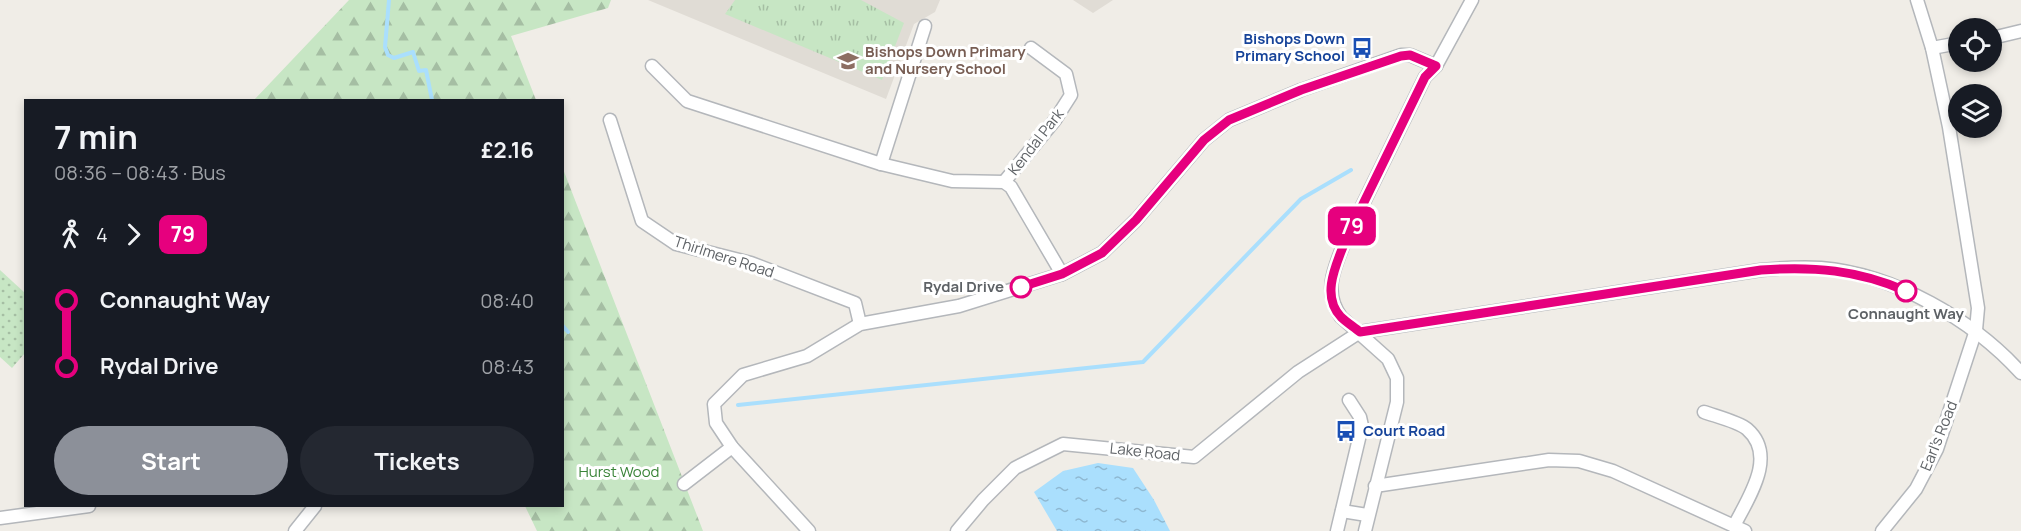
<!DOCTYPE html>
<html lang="en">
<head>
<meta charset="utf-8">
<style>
	body { margin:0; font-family:Manrope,sans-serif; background:#242831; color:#f1f3f6; height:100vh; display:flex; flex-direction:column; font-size:22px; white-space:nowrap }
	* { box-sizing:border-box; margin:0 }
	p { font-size:20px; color:#9ea1a6 }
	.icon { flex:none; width:33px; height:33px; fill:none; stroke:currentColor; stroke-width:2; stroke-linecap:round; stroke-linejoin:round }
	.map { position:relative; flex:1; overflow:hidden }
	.sheet { position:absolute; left:24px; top:99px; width:540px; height:408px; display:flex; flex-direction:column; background:#171b24; border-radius:0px; box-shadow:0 3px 9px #0003 }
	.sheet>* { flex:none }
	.badge { padding:0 12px; border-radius:9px; font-size:21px; line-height:39px }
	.buttons { position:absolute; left:1948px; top:18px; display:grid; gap:12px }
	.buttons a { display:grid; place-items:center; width:54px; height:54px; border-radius:50%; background:#171b24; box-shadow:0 3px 9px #0003; font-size:30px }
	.map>.badge { position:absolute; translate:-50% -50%; box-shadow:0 0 0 3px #fff }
	.legs { display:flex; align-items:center; gap:9px; height:66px; padding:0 30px; font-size:20px }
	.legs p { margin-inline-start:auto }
	.headline { display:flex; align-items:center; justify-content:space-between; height:102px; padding:0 30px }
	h1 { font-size:33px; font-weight:700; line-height:45px }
	.action { display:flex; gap:12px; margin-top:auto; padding:12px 30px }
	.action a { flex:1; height:69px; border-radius:36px; background:#8c9099; color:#fff; font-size:24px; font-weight:700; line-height:69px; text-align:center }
	.action a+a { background:#242831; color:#f1f3f6 }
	ul { padding:0 30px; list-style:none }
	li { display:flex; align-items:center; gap:21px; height:66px; font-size:22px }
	li i { display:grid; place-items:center; width:9px; height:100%; margin:0 8px; background:currentColor }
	li i::after { content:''; width:15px; height:15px; margin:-8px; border:4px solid; border-radius:50%; background:#171b24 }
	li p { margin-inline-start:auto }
	li:first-child i { background:linear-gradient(#0000 50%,currentColor 0) }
	li:last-child i { background:linear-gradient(currentColor 50%,#0000 0) }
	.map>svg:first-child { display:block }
	.education { fill:#e0dcd5 }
	.grass { fill:url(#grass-tufts) }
	.forest { fill:url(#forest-firs) }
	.garden { fill:url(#garden-dots) }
	.water { fill:url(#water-ripples) }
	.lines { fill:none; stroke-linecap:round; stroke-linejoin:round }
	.stream { stroke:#aadffd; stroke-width:4 }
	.street-casing { stroke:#b4b7bb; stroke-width:15 }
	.street { stroke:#fff; stroke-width:12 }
	.line-1-casing { stroke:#fff; stroke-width:14 }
	.line-1 { stroke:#e6007e; stroke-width:9 }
	.stop-1-dot { fill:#fff; stroke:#e6007e; stroke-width:3 }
	.labels { text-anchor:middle; stroke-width:6; stroke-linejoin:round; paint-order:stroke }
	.transit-label { font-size:15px; font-weight:bold; fill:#164399; stroke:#fff; text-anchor:end }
	.education-label { font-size:15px; font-weight:bold; fill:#785e54; stroke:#fff; text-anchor:start }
	.street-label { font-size:15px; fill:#5e6266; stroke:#fff }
	.stop-label { font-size:15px; font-weight:bold; fill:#5e6266; stroke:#fff; text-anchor:end }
	.park-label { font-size:15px; fill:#3a8438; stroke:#fff }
</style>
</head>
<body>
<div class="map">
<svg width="2021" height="531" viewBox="0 0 2021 531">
	<defs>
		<pattern id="grass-tufts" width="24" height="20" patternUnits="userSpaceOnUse" patternTransform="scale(1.5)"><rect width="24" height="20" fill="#c7e6c4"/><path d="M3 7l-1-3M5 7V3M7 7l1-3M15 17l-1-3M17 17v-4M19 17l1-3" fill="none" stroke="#a5bea3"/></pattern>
		<pattern id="forest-firs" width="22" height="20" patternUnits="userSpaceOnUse" patternTransform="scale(1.5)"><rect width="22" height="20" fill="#c7e6c4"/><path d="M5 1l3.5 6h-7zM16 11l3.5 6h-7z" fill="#a5bea3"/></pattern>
		<pattern id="garden-dots" width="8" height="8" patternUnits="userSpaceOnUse" patternTransform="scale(1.5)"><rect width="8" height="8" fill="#c7e6c4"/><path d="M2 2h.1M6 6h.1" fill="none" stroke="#a5bea3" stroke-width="1.8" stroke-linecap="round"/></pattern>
		<pattern id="water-ripples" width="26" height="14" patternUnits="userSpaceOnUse" patternTransform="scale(1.5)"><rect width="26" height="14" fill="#aadffd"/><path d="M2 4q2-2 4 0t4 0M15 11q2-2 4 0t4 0" fill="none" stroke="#8eb8d1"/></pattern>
	</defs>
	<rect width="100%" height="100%" fill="#f0ede7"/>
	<g class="education">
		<path d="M648,0H940L935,12L914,24L886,99Z"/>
		<path d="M1073,0H1113L1093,13Z"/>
	</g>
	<path class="grass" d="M735,0H861L904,23L882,80L725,14Z"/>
	<g class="forest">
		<path d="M349,0H611L608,8L511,36L536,100H254Z"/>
		<path d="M563,169L703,531H537L525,506H562Z"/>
	</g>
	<path class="garden" d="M0,270L25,293V353L12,368L0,357Z"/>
	<path class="water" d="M1098,463L1133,468L1154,500L1170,531H1057L1034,492L1063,471Z"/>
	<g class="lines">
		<g class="stream">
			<path d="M389,0L385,47L388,55L394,58L413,52L419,71L426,70L432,100"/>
			<path d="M562,325L568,332"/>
			<path d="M738,405L1143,362L1301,199L1351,170"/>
		</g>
		<defs>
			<g id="street">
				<path d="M1992,38L2021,31"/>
				<path d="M1932,48L1959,43"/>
				<path d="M652,66L687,101L881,164L952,181L1004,182L1011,187L1062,274"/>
				<path d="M610,120L642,221L676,244L751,263L855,303L860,324"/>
				<path d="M881,164L925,26"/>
				<path d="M1004,182L1055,120L1071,95L1066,74L1031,48"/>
				<path d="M1704,412C1715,416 1739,422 1747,429C1778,456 1748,498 1734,526"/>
				<path d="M684,484L732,447"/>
				<path d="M1375,486L1549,460L1579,461L1613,471L1745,531"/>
				<path d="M1342,511L1367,515"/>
				<path d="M0,518L89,506"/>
				<path d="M295,531L315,506"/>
				<path d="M809,531L732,447L716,423L714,404L743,375L807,356L860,324L959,306L1062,274L1102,253L1136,220L1204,140L1229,120L1301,90L1401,55H1410L1436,66"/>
				<path d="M957,531L983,500L1015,468L1063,444L1194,457L1298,372L1360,332L1761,270C1781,268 1801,267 1821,268C1894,274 1973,320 2021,373"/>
				<path d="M1337,531L1362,426L1360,417L1349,400"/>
				<path d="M1365,531L1397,402V378L1388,359L1341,317C1322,291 1335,266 1346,239L1425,77L1436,66L1472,0"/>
				<path d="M1882,531L1916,489L1937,449L1976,330L1978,308L1949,127L1932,48L1917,0"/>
			</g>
		</defs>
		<use href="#street" class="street-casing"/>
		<use href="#street" class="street"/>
	</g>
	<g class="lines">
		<defs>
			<path id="line-1" d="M1021,287L1062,274L1102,253L1136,220L1204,140L1229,120L1301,90L1401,56L1410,55L1436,66L1425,77L1346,239C1337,263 1320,295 1341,317C1346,322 1354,327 1360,332L1761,270C1813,266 1858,270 1906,291"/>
		</defs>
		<use href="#line-1" class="line-1-casing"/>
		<use href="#line-1" class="line-1"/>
	</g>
	<defs>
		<symbol id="bus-bare" viewBox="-9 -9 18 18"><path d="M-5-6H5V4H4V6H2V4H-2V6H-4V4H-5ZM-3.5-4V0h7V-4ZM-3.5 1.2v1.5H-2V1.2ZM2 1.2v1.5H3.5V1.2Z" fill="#1a4fb4" stroke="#fff" stroke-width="2.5" paint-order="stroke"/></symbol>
		<symbol id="school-bare" viewBox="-9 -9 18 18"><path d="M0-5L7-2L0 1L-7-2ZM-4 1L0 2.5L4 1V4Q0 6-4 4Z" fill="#8d6e63" stroke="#fff" stroke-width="2.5" paint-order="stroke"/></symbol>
	</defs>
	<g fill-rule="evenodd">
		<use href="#bus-bare" x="1347" y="33" width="30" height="30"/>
		<use href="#school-bare" x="833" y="46" width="30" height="30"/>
		<use href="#bus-bare" x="1331" y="416" width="30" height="30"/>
	</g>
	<g class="stop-1-dot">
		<circle cx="1021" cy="287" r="10"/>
		<circle cx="1906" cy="291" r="10"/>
	</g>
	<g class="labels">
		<g class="transit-label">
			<text x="1345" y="44">Bishops Down<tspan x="1345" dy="17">Primary School</tspan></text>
			<text x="1363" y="436" text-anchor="start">Court Road</text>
		</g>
		<g class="education-label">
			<text x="865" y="57">Bishops Down Primary<tspan x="865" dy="17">and Nursery School</tspan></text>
		</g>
		<g class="street-label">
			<text transform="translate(1036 142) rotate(-52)" y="5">Kendal Park</text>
			<text transform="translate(724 257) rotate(18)" y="5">Thirlmere Road</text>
			<text transform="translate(1939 436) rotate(-68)" y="5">Earl's Road</text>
			<text transform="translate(1145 452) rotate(6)" y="5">Lake Road</text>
		</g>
		<g class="stop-label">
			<text x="1004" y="292">Rydal Drive</text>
			<text x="1906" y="319" text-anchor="middle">Connaught Way</text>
		</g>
		<g class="park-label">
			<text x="619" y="477">Hurst Wood</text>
		</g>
	</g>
</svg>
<div class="buttons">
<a><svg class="icon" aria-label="locate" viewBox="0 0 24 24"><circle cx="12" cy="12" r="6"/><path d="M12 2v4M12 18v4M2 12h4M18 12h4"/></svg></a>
<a><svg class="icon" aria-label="layers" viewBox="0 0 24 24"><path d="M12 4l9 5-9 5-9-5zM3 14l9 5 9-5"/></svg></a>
</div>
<b class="badge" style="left:1352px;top:226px;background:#e6007e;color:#fff">79</b>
<section class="sheet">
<div class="headline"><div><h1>7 min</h1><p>08:36 – 08:43 · Bus</p></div><b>£2.16</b></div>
<div class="legs"><svg class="icon" aria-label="walk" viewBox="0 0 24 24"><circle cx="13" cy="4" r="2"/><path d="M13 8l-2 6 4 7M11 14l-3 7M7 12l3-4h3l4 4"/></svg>4<svg class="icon" aria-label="forward" viewBox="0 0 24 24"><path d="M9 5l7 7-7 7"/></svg><b class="badge" style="background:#e6007e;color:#fff">79</b></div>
<ul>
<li><i style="color:#e6007e"></i><b>Connaught Way</b><p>08:40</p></li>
<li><i style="color:#e6007e"></i><b>Rydal Drive</b><p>08:43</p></li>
</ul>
<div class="action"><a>Start</a><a>Tickets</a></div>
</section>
</div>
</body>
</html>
